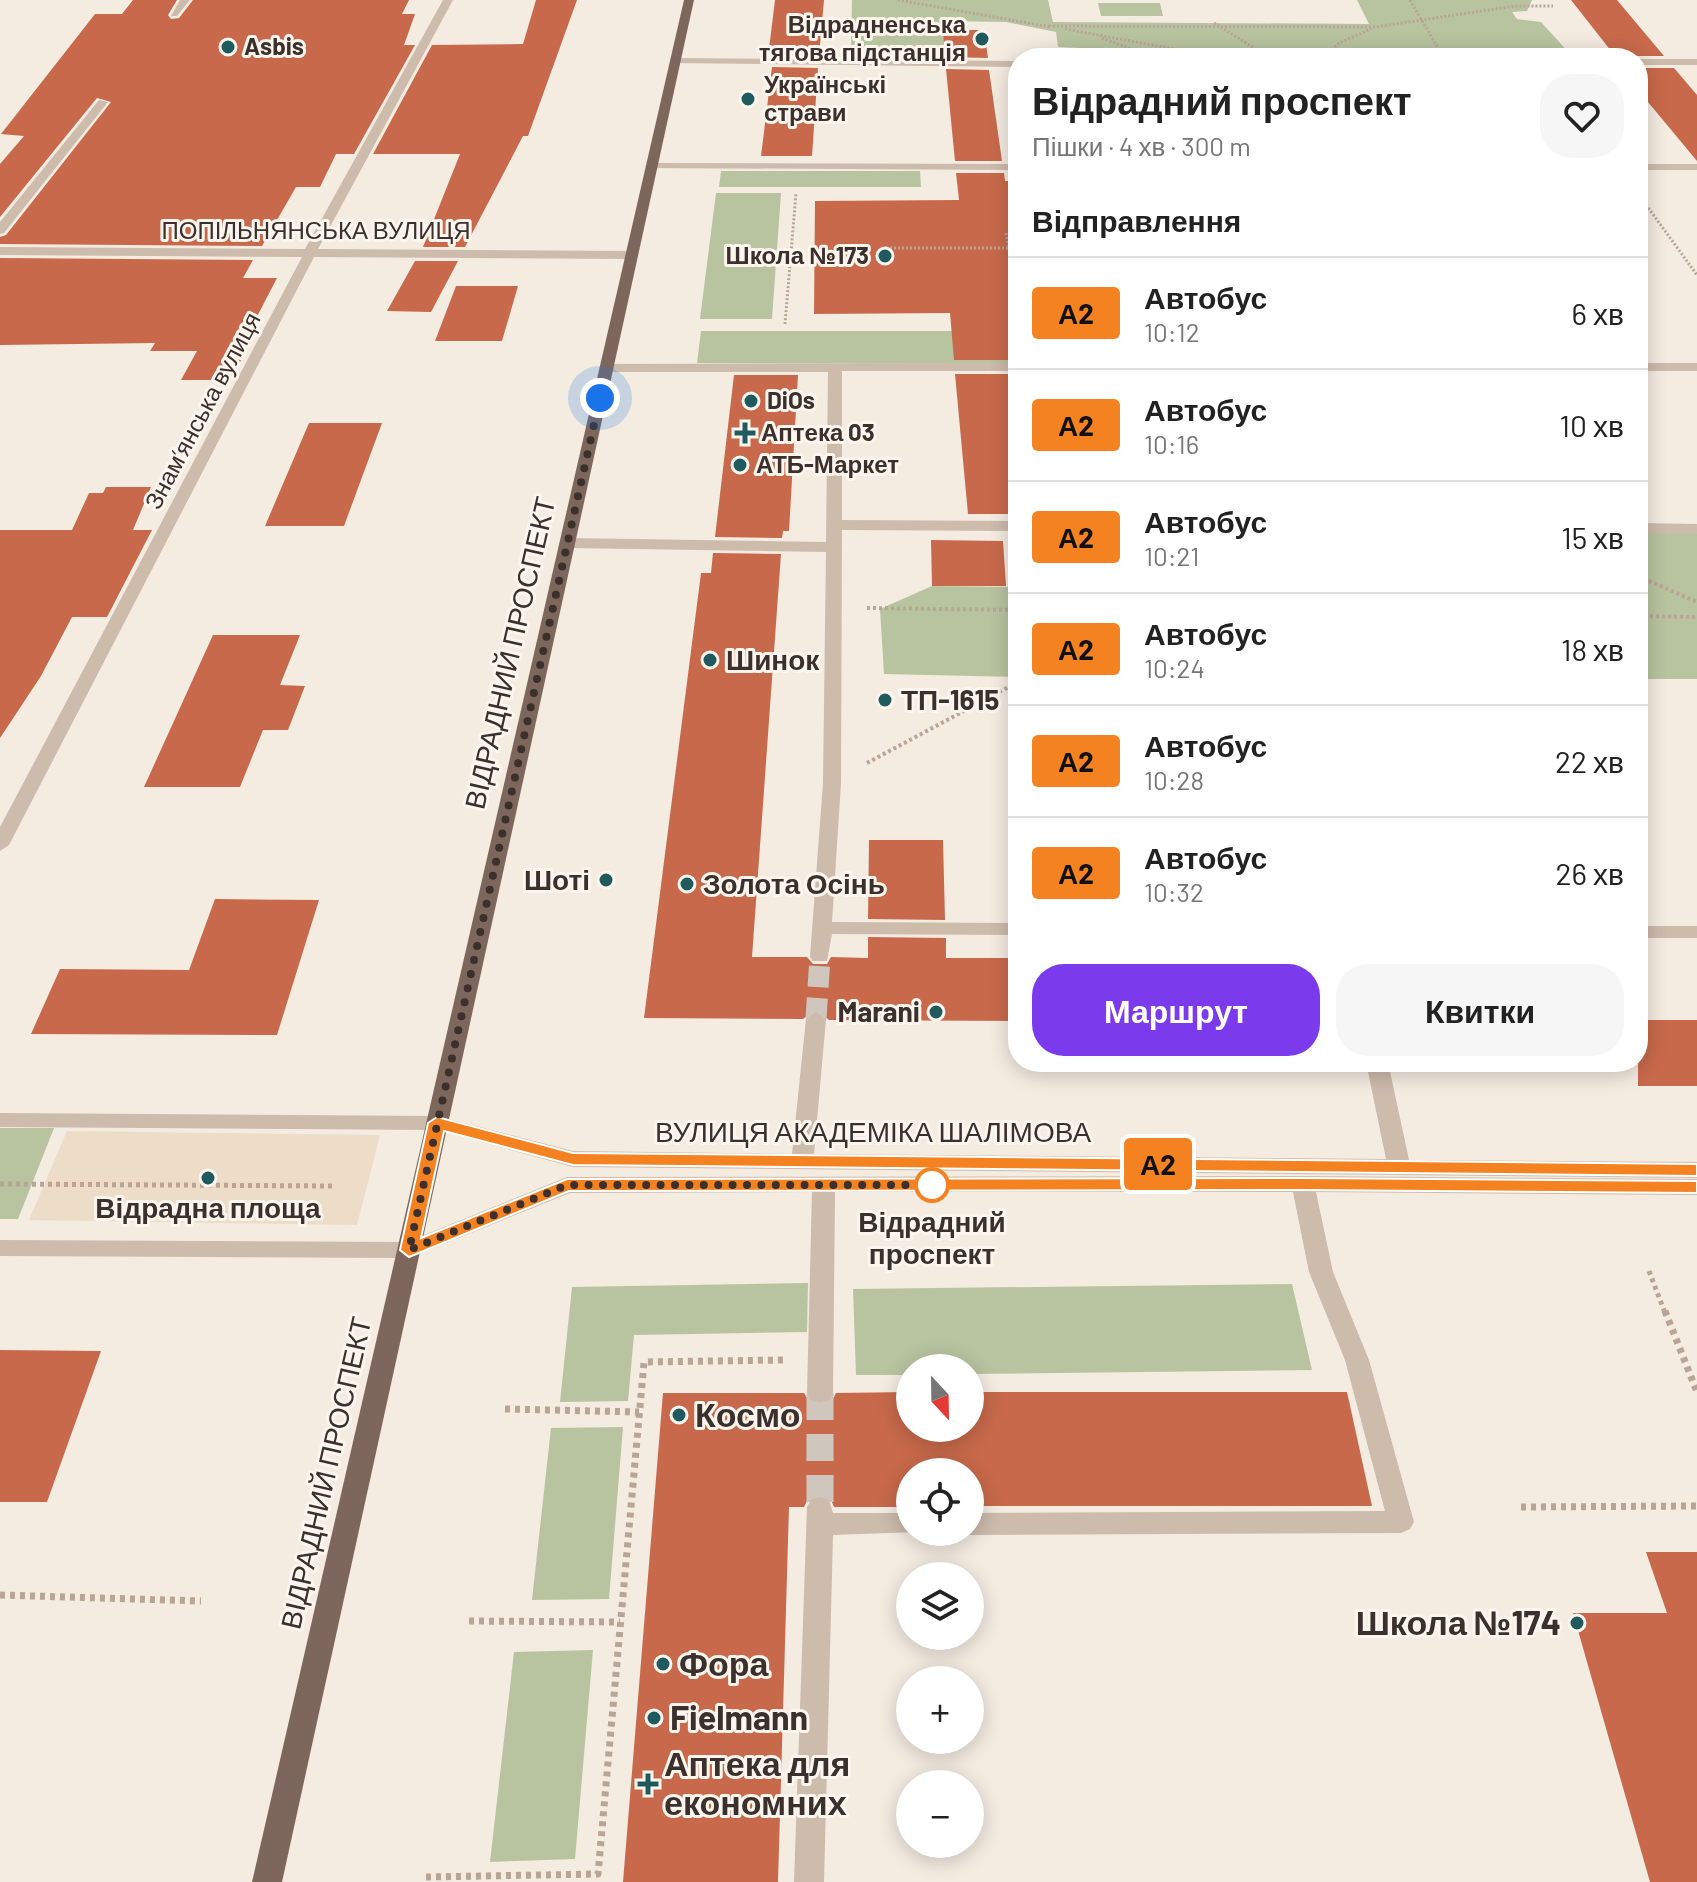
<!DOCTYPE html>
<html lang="uk">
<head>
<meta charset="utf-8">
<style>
	body { margin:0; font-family:Barlow,sans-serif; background:#f6f6f6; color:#222; height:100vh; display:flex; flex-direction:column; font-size:30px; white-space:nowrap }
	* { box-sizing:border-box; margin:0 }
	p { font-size:26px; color:#767676 }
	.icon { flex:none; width:44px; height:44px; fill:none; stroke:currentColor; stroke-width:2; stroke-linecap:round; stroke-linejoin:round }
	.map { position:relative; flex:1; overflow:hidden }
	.side { position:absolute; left:1008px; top:48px; width:640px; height:1024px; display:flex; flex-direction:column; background:#fff; border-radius:32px; box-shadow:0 4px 20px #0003 }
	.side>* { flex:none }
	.badge { padding:0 16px; border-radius:6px; font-size:28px; line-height:52px }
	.needle { width:52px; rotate:158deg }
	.fabs { position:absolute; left:896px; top:1354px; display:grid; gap:16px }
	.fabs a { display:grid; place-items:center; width:88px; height:88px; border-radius:50%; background:#fff; box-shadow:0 4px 20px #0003; font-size:40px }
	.you { position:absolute; width:40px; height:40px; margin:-20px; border:6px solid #fff; border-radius:50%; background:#1a73e8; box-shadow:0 0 0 12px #1a73e833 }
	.map>.badge { position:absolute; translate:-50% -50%; box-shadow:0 0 0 4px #fff }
	h2 { padding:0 24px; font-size:30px; line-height:72px }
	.round { display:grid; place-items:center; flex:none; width:84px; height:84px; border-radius:32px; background:#f6f6f6 }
	.head { display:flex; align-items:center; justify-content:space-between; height:136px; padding:0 24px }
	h1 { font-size:38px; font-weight:700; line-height:60px }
	.button { display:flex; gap:16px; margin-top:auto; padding:16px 24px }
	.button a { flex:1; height:92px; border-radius:32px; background:#7c3aed; color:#fff; font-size:32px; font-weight:700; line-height:92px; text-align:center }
	.button a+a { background:#f6f6f6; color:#222 }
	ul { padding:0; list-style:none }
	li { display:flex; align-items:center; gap:24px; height:112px; padding:0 24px; border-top:2px solid #e0e0e0 }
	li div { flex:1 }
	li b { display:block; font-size:30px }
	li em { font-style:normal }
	li .badge { min-width:88px; font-weight:700; text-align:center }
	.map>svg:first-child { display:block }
	.green { fill:#b8c4a0 }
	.plaza { fill:#ecdcc8 }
	.building { fill:#c8694b }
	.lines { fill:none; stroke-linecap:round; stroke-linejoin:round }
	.minor-tunnel-far1 { stroke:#cfc6bd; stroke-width:21; stroke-dasharray:21 11; stroke-linecap:butt }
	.minor-tunnel { stroke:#cfc6bd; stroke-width:27; stroke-dasharray:27 14; stroke-linecap:butt }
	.path-far3 { stroke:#b9a596; stroke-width:3; stroke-dasharray:2 2; stroke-linecap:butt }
	.path-far2 { stroke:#b9a596; stroke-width:4; stroke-dasharray:3 3; stroke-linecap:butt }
	.path-far1 { stroke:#b9a596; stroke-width:5; stroke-dasharray:4 4; stroke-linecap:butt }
	.path { stroke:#b9a596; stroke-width:7; stroke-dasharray:5 5; stroke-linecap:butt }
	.minor { fill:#cdbbac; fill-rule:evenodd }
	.major { fill:#7d675c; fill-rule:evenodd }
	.line { fill:#f58220; stroke:#fff; stroke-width:2 }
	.walk { stroke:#3b302b; stroke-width:8; stroke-dasharray:0 14.4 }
	.poi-dot { fill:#1f5a5e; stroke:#fbf5ee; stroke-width:3 }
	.stop-dot { fill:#fff; stroke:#f58220; stroke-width:4 }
	.labels { text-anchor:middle; stroke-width:6; stroke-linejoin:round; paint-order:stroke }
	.far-poi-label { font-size:24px; font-weight:bold; fill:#3b302b; stroke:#fbf5ee; text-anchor:start }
	.far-street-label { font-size:24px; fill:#3b302b; stroke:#fbf5ee }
	.street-label { font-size:28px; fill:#3b302b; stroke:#fbf5ee }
	.poi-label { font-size:28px; font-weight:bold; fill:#3b302b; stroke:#fbf5ee; text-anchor:start }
	.stop-label { font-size:28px; font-weight:bold; fill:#3b302b; stroke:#fbf5ee }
	.near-poi-label { font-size:34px; font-weight:bold; fill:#3b302b; stroke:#fbf5ee; text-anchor:start }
</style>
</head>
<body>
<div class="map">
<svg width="1697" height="1882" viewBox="0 0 1697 1882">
	<rect width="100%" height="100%" fill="#f4ebe1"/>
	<g class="green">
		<path d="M852,0H1048L1053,22L1369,24L1357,0H1532L1527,11L1512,12L1517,19L1541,22L1571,55L1119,57L1118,50L1058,47L1056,32L1006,22L948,21V50L851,49Z"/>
		<path d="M1098,3H1160L1163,16H1101Z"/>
		<path d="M721,171H920L921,187H719Z"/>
		<path d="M716,193H781L772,319H700Z"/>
		<path d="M701,331H1018V364L697,363Z"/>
		<path d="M1014,526H1018V677L884,674L880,609L932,586L1017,587Z"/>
		<rect x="1638" y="529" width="59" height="150"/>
		<path d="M0,1128H54L18,1219H0Z"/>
		<path d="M808,1283L807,1332L634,1335L628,1401L560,1402L572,1287Z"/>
		<path d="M1292,1284L1312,1370L970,1374V1368H910V1375H856L853,1289Z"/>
		<path d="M623,1427L609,1599L532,1600L551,1428Z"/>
		<path d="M593,1650L575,1859L490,1862L514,1652Z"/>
	</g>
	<path class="plaza" d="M67,1131L380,1135L357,1225L29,1220Z"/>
	<g class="building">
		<path d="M133,0H177L168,15L171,19L179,18L193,0H409L402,14H415L404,45H415L354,154H336L320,187H296L262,246L0,244V237L6,235L111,102L97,98L0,217V164L24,136L1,134L95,14H122Z"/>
		<path d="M536,0H577L528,136H523L465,247H423L460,154H373L432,45L523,44Z"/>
		<path d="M775,0H824L819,56H773L774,49H769Z"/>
		<path d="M1571,0H1617L1664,56H1615Z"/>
		<path d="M943,30H984L988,58L945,57Z"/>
		<path d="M772,67L818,68L812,156H761Z"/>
		<path d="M1638,68H1674L1697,95V161L1638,90Z"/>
		<path d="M946,69L989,70L1002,161H955Z"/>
		<path d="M956,173H1004L1005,181H1018V313H1009L1015,360H954L950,313L814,314L815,201L959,200Z"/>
		<path d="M0,258L253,260L243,278H277L249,332H255L231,380H181L197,351H150L155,343L0,345Z"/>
		<path d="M415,261H458L431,312L387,311Z"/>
		<path d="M456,286H518L502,341H435Z"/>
		<path d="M955,374H1017L1018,514H968Z"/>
		<path d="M734,375H798L789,531H783L782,538L715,537Z"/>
		<path d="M309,423H382L344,526H265Z"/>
		<path d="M106,487H151L133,530H152L107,617H72L41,676L0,738V530H72L89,493H103Z"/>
		<path d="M931,540L1003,541L1006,586H932Z"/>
		<path d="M713,553L781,554L752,957H807L813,964H827L831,957L868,958V937L946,938V958H1018V1021L829,1020L816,1009L803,1019L644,1018L701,573H711Z"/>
		<path d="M213,635H300L280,685L305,686L288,730H263L240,787H144Z"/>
		<path d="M869,840H943L945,920L868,919Z"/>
		<path d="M215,899L319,900L277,1035L31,1034L60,969L189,970Z"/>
		<rect x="1638" y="1020" width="59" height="66"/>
		<path d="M0,1350L101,1351L47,1502H0Z"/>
		<path d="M910,1392V1428H970V1392H1347L1372,1506H970V1472H910V1507H834L830,1497L819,1494L808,1499L804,1507H789L778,1882H623L663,1393H804L810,1403L821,1405L832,1401L836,1393Z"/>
		<path d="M1646,1552H1697V1882H1650L1573,1613H1667Z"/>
	</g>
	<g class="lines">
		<path class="minor-tunnel-far1" d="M816,1019L820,957"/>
		<path class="minor-tunnel" d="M820,1393V1507"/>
		<g class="path-far3">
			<path d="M898,0L1051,27"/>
			<path d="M1410,0L1444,58"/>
			<path d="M1214,23L1270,58"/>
			<path d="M1049,26L1375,27L1515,6H1553"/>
			<path d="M1065,29L1224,58"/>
			<path d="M1102,38L1155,58"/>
			<path d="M1323,58L1339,43L1371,29"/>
			<path d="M1639,195L1697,275"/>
			<path d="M1006,233L1016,289"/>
			<path d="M886,248H1009"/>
			<path d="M785,324L796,193"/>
		</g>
		<g class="path-far2">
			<path d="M1638,576L1697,602"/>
			<path d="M867,608L1018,610"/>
			<path d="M1638,616L1697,617"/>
			<path d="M867,763L1018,682"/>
		</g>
		<g class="path-far1">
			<path d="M0,1184L336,1186"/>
			<path d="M1649,1271L1665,1313"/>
		</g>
		<g class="path">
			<path d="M1665,1311L1697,1392"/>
			<path d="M505,1409L639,1412"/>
			<path d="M1521,1507L1697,1506"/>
			<path d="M0,1595L201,1601"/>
			<path d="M469,1621L620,1622"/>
			<path d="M426,1877L598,1874L644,1362L783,1360"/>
		</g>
		<g class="minor">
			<path d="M180,0H190L177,16H171Z"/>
			<path d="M443,0H453L318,249L631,251L637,255L631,259L314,257L9,845L0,851V827L302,257L0,255V247L305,249Z"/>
			<path d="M675,58L1018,61V67L671,63Z"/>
			<rect x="1638" y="59" width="59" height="6"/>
			<path d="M99,100L108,102L4,233L0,234V222Z"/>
			<path d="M651,163L1018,164V170L647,168L645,166Z"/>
			<rect x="1638" y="164" width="59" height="6"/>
			<path d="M1018,363V371H842V520L1018,521V531L842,530L841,783L832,922L1018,923V935L832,934L827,961H813L810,957L823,783L826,552L567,548L559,543L567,538L826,542L828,372H606L599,368L606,364Z"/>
			<rect x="1638" y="363" width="59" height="8"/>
			<path d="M1638,523L1697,524V534L1638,533Z"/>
			<rect x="1638" y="926" width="59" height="12"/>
			<path d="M816,1012L826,1019L814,1154L1386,1159L1366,1062H1388L1409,1160L1697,1162V1178L573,1167L437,1130L0,1127V1113L437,1116L573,1151L792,1154L806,1019Z"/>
			<path d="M1303,1176L1697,1179V1195L1316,1192L1333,1272L1369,1360L1414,1522L1410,1529L1401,1533L970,1535L962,1532H970V1513L1385,1511L1345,1360L1309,1272L1293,1192H835L833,1393L829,1400L820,1402L811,1400L807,1393L812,1192L570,1193L409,1258L0,1256V1240L407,1242L567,1177Z"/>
			<path d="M820,1497L829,1500L833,1513H910V1532H918L833,1535L824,1882H794L807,1507L811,1500Z"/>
		</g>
		<path class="major" d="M684,0H694L282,1882H252Z"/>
	</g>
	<path class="line" d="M437,1117L573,1153L1697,1164V1176L573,1165L444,1131L421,1238L567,1179L1303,1178L1697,1181V1193L1303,1190L569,1191L409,1257L400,1250L428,1123Z"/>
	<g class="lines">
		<path class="walk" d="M600,398L409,1250L567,1185H944H932"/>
	</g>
	<g class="poi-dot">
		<circle cx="982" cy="39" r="8"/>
		<circle cx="228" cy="47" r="8"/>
		<circle cx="748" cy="99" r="8"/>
		<circle cx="885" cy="256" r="8"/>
		<circle cx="751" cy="401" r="8"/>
		<path d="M741 421h8v8h8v8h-8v8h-8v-8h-8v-8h8z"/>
		<circle cx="740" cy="465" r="8"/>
		<circle cx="710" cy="660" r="8"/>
		<circle cx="885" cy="700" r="8"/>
		<circle cx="606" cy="880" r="8"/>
		<circle cx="687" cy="884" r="8"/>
		<circle cx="936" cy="1012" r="8"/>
		<circle cx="208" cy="1178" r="8"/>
		<circle cx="679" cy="1415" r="8"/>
		<circle cx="1577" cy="1623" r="8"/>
		<circle cx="663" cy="1664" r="8"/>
		<circle cx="654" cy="1718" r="8"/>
		<path d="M644 1772h8v8h8v8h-8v8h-8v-8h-8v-8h8z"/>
	</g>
	<circle class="stop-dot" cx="932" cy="1185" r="16"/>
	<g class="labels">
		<g class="far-poi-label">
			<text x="966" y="33" text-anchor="end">Відрадненська<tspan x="966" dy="28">тягова підстанція</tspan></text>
			<text x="244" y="55">Asbis</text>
			<text x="764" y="93">Українські<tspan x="764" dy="28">страви</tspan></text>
			<text x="869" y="264" text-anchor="end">Школа №173</text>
			<text x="767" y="409">DiOs</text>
			<text x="761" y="441">Аптека 03</text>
			<text x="756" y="473">АТБ-Маркет</text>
		</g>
		<g class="far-street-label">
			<text x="316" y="239">ПОПІЛЬНЯНСЬКА ВУЛИЦЯ</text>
			<text transform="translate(203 411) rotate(-62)" y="8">Знамʼянська вулиця</text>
		</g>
		<g class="street-label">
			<text transform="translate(510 653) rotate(-77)" y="10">ВІДРАДНИЙ ПРОСПЕКТ</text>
			<text x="873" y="1142">ВУЛИЦЯ АКАДЕМІКА ШАЛІМОВА</text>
			<text transform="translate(326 1473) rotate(-77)" y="10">ВІДРАДНИЙ ПРОСПЕКТ</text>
		</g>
		<g class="poi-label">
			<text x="726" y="670">Шинок</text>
			<text x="901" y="710">ТП-1615</text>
			<text x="590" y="890" text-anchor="end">Шоті</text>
			<text x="703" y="894">Золота Осінь</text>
			<text x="920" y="1022" text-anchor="end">Marani</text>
			<text x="208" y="1218" text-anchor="middle">Відрадна площа</text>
		</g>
		<g class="stop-label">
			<text x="932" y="1232">Відрадний<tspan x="932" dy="32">проспект</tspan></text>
		</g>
		<g class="near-poi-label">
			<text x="695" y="1427">Космо</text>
			<text x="1561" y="1635" text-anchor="end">Школа №174</text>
			<text x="679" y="1676">Фора</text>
			<text x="670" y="1730">Fielmann</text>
			<text x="664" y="1776">Аптека для<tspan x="664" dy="39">економних</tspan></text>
		</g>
	</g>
</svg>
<div class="fabs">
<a><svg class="needle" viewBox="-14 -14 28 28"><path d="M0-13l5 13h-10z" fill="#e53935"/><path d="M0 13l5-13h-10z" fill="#767676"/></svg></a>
<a><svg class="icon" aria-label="locate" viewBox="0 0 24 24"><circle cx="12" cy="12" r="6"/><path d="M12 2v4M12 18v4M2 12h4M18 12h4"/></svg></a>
<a><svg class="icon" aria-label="layers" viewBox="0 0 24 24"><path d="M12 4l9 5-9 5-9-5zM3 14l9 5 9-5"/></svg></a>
<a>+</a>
<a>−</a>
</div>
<div class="you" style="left:600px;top:398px"></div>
<b class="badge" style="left:1158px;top:1164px;background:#f58220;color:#111">А2</b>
<section class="side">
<div class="head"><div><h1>Відрадний проспект</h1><p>Пішки · 4 хв · 300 m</p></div><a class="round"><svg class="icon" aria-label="heart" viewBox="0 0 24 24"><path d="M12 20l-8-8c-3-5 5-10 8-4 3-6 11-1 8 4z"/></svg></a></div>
<h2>Відправлення</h2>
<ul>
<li><span class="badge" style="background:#f58220;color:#111">А2</span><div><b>Автобус</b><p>10:12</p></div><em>6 хв</em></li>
<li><span class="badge" style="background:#f58220;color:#111">А2</span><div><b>Автобус</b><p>10:16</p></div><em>10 хв</em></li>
<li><span class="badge" style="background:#f58220;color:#111">А2</span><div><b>Автобус</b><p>10:21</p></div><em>15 хв</em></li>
<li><span class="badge" style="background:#f58220;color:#111">А2</span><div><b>Автобус</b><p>10:24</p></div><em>18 хв</em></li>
<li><span class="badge" style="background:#f58220;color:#111">А2</span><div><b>Автобус</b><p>10:28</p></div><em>22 хв</em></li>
<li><span class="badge" style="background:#f58220;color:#111">А2</span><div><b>Автобус</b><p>10:32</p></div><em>26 хв</em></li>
</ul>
<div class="button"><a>Маршрут</a><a>Квитки</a></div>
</section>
</div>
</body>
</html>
